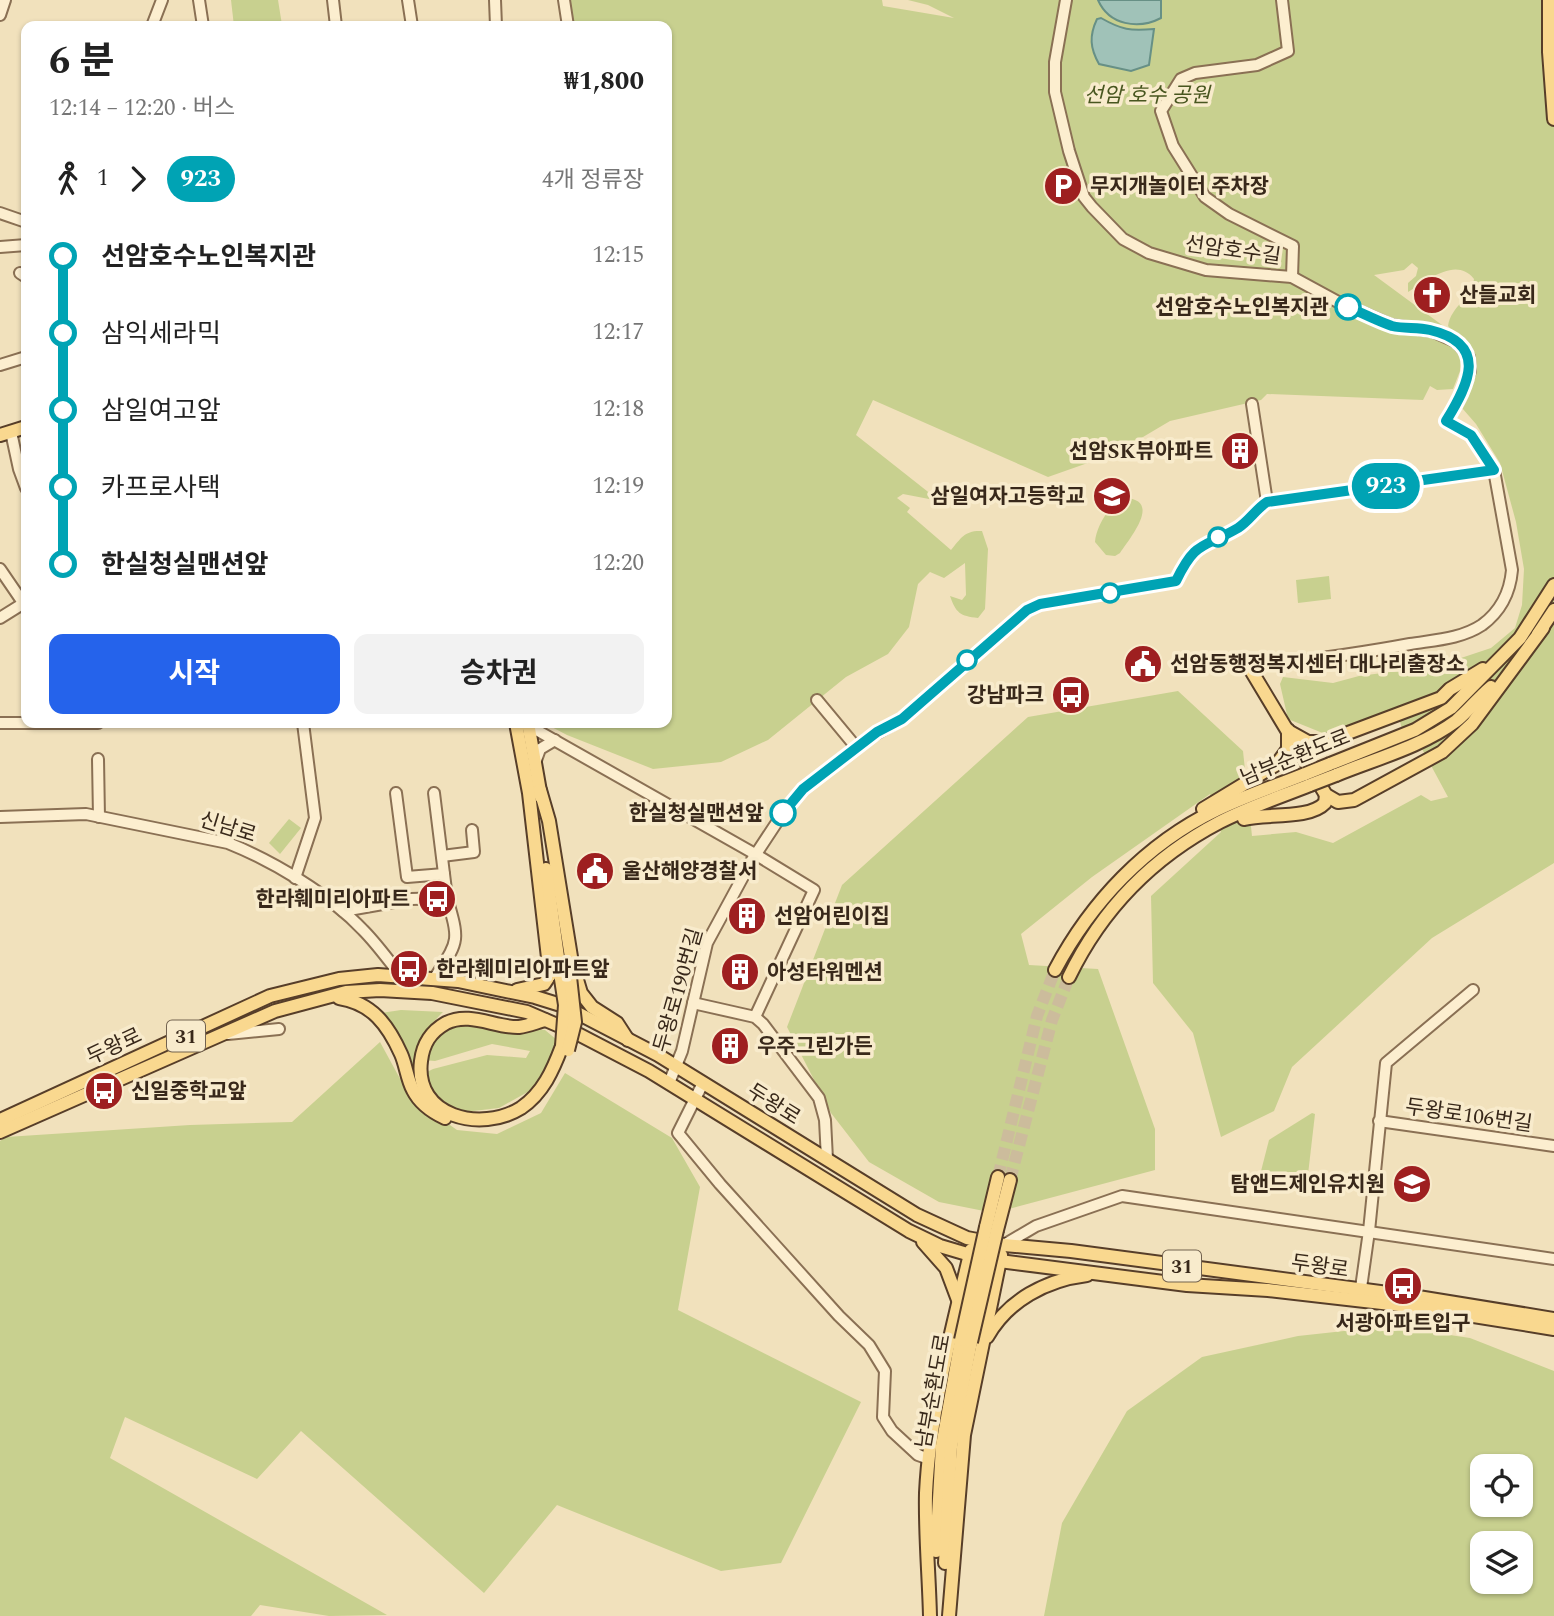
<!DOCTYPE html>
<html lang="ko">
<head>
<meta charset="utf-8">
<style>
	body { margin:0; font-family:Spectral,"Noto Sans KR",serif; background:#f2f2f2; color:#222; height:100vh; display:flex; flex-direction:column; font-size:26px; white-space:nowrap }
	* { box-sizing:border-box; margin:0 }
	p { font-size:23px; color:#767676 }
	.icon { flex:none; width:38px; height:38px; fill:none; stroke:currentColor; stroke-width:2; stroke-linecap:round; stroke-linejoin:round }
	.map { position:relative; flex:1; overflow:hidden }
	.drawer { position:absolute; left:21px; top:21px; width:651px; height:707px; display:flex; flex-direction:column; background:#fff; border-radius:14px; box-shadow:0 2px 5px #0004 }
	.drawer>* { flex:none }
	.badge { padding:0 14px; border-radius:23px; font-size:24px; line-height:46px }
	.fabs { position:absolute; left:1470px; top:1454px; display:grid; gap:14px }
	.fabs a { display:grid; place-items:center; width:63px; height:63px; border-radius:14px; background:#fff; box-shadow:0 2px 5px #0004; font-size:35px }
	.map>.badge { position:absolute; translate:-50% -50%; box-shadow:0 0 0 4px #fff }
	.legs { display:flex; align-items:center; gap:10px; height:77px; padding:0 28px; font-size:23px }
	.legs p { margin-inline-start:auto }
	.headline { display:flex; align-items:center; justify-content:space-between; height:119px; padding:0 28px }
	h1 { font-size:38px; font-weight:700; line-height:52px }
	.cta { display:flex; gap:14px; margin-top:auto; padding:14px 28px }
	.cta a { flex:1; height:80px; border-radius:14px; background:#2563eb; color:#fff; font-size:28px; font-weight:700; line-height:80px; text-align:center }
	.cta a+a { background:#f2f2f2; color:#222 }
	ul { padding:0 28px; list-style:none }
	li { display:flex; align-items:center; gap:24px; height:77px; font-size:26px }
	li i { display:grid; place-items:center; width:10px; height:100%; margin:0 9px; background:currentColor }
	li i::after { content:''; width:18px; height:18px; margin:-9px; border:5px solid; border-radius:50%; background:#fff }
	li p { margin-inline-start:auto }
	li:first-child i { background:linear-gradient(#0000 50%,currentColor 0) }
	li:last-child i { background:linear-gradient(currentColor 50%,#0000 0) }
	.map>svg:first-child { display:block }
	.green { fill:#c8d08f; fill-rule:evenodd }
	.water { fill:#a0c2b8; stroke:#679086; stroke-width:2 }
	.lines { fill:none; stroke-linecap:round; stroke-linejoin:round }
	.major-tunnel { stroke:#ccbc9c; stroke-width:12; stroke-dasharray:12 6; stroke-linecap:butt }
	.minor-casing { stroke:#8a7054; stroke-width:14 }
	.major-casing { stroke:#573e29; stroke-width:16 }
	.minor { stroke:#fceecf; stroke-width:10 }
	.major { stroke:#f9d88f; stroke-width:12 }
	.major-bridge-casing { stroke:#573e29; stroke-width:16; stroke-linecap:butt }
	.major-bridge { stroke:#f9d88f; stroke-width:12 }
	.line-1-casing { stroke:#fff; stroke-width:16 }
	.line-1 { stroke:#00a3b4; stroke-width:10 }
	.stop-1-dot { fill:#fff; stroke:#00a3b4; stroke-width:3.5 }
	.labels { text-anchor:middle; stroke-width:7; stroke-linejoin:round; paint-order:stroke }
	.shield { fill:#f8ebcc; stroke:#72624f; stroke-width:2 }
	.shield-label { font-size:19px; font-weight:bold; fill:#38281a }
	.park-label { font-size:21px; font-style:italic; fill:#48561f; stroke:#f8ebcc }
	.poi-label { font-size:21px; font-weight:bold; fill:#38281a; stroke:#f8ebcc; text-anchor:start }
	.street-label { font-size:21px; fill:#38281a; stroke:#f8ebcc }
	.stop-label { font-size:21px; font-weight:bold; fill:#38281a; stroke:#f8ebcc; text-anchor:end }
</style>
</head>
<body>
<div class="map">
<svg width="1554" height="1616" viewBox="0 0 1554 1616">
	<rect width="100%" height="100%" fill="#f1e1bc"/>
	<g class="green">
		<path d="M231,0H278L282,25L234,26Z"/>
		<path d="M570,0H882L883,6L954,18L928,5L908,0H1554V863L1432,938L1292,1067L1274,1111L1221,1137L1193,1033L1153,983L1151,896L1221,832L1210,794L1092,877L1021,934L1029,965L1098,969L1155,1129V1170L994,1213L939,1202L869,1162L831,1113L787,1027L842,885L1028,717L1178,691L1243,751L1252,836L1296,832L1333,843L1421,795L1431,801L1448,797L1421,747L1405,739L1396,708L1330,736L1288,719L1280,684L1283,677L1333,683L1359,676L1437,666L1491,648L1515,628L1522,605L1524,569L1516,522L1500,463L1476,424L1462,408L1463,397L1470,384L1459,338L1448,326C1451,306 1472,298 1474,279C1456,256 1427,281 1408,292V283L1416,276L1418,268L1412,263L1404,270L1374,275L1442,325L1461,357L1460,371L1453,389L1437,390L1430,386L1423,400L1267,394L1261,400L1170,421L1116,453L1048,477L873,400L856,435L932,495L929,499L903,494L897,498L910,508L907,512L951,550C961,538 965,530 982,531L988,549L985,609L978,618C960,616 956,613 950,596L962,600L966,595L965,563L944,578L930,572L918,584L909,627L888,654L846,677L768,740L721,762L653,769L567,735L544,723H667V26H572Z"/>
		<path d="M1124,498C1163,499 1130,538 1120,553L1115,556L1106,555L1095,542C1096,527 1110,503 1124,498Z"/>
		<path d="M1329,576L1331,599L1298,603L1296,580Z"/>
		<path d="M289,819L301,828L280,854L269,843Z"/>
		<path d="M401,1010L443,1012C420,1035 415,1046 414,1079L381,1013Z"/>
		<path d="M463,1022L545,1030L557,1040L551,1057L533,1089L499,1108L456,1113L437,1105L425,1073L433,1069L487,1055L526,1058L530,1051L492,1044L435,1061L423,1060C433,1036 439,1030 463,1022Z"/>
		<path d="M380,1042L410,1097L457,1130L497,1134L541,1113L565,1073L672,1138L700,1187L678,1310L861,1402L781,1563L721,1571L557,1505L484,1593L301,1431L257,1479L125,1417L110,1458L387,1615L329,1616L260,1605L251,1616H0V1141L6,1137L190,1125L292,1122Z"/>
		<path d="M1312,1113L1315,1114L1307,1183L1260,1175L1269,1140Z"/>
		<path d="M1390,1326L1470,1338L1554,1371V1616H1044L1062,1523L1127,1411L1202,1357L1298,1336ZM1482,1466H1521V1505H1482ZM1482,1544H1521V1582H1482Z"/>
	</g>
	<g class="water">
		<path d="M1098,0H1161V18C1138,30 1109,25 1098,0Z"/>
		<path d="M1101,18C1122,30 1130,31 1154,29L1149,65L1131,71L1099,64C1090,48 1089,36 1097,19Z"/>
	</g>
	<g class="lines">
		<g class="major-tunnel">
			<path d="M998,1177L1037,1016L1055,970"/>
			<path d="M1010,1180L1052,1020L1069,977"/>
		</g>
		<defs>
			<g id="minor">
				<path d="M199,0L203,26"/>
				<path d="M333,0L336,26"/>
				<path d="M408,0L412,26"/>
				<path d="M495,0L496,26"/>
				<path d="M564,0L568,26"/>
				<path d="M1282,0L1288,51L1257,65L1195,73L1181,79L1161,111L1173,146L1205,197L1229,214L1293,246L1292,277"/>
				<path d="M0,15L5,0"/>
				<path d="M152,26L162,0"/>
				<path d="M0,213L26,222"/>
				<path d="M0,247L26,245"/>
				<path d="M20,273L26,277"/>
				<path d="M0,365L26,357"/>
				<path d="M1252,404L1267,502"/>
				<path d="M11,432L19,469L26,488"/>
				<path d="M0,569L26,607"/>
				<path d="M0,618L24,603"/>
				<path d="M1249,667C1303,661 1357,654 1410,644C1434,640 1461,639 1482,625C1501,611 1510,593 1512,570L1494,470"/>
				<path d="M817,700L856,747"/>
				<path d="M0,723H98"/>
				<path d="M524,723L755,854L814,890L755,1017"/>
				<path d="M98,759L99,817"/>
				<path d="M535,763L540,749L555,740"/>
				<path d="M396,793L407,877L444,874"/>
				<path d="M434,793L447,898"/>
				<path d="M0,817L86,814L228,843C273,861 330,895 363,930C377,944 389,961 401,976"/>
				<path d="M442,856L474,852L472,830"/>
				<path d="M295,878L315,818L303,723"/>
				<path d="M343,911L411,899L447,898C460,943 459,940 434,979"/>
				<path d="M693,1003L755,1017L763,1024L819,1098L825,1120L827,1159"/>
				<path d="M228,1034L279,1029"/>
				<path d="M669,1083L682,1051L707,943L752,860L783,813L803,789L867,739L902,719L1027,610L1040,604L1176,581C1196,540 1202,549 1238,528C1249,521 1256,509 1267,502L1494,470L1471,435L1446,421L1459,400L1470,371L1469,357L1457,342L1432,331L1391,325L1338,302L1292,277L1206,270L1149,253L1123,239L1092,207L1084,197L1069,151L1055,92V62L1066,0"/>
				<path d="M703,1083L678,1133L720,1184L839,1316L869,1345L885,1371L883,1417L892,1431L918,1455L929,1459"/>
				<path d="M1379,1121L1554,1146"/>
				<path d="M1002,1246L1036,1226L1122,1196L1554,1259"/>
				<path d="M1360,1295L1369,1231L1386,1063L1473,990"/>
			</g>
			<g id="major">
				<path d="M1549,0V52L1554,119"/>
				<path d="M0,435L26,427"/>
				<path d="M1538,634L1554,610"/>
				<path d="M1249,667L1326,795L1338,802L1354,800L1442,752L1472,724L1543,628"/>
				<path d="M516,723L529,793L550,975L544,984L517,990"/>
				<path d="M528,723L541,797"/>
				<path d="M1290,732L1308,742H1324L1441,698L1450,689L1483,669"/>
				<path d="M1330,764L1415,730L1451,708L1520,638L1554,585"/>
				<path d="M1336,775C1375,759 1421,747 1456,721C1468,711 1479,697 1491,687"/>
				<path d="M540,790L549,821L572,963L581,993L592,1007L617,1023L628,1040"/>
				<path d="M1203,809L1277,764L1288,749V730"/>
				<path d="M1244,819C1264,813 1309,820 1325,803L1326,795"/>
				<path d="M546,869L561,979"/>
				<path d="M1055,970C1091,902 1146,844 1216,810C1245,796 1275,786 1305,774"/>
				<path d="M1069,977C1102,909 1153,857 1220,822C1249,807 1280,797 1310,785"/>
				<path d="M339,998C372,1003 388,1025 401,1054C406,1065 407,1079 413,1090C420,1104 432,1112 445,1118"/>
				<path d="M545,1020C537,1022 528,1026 519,1027C495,1028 470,1011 446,1023C430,1032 423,1044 421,1061C414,1117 481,1133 521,1108C543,1093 553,1070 562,1046"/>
				<path d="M0,1120L270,996L339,979L378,975L458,981L535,997L564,1006L658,1055L917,1215L967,1238L1004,1245L1071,1251L1418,1297L1554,1319"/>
				<path d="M0,1132L275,1011L346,992L380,990L432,993L527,1012L578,1034L649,1071L909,1231L940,1246L984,1259L1187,1285L1268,1290L1417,1307L1554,1329"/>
				<path d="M986,1227L998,1177"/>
				<path d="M997,1230L1010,1180"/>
				<path d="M923,1242L946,1268L958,1300"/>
				<path d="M987,1337C1008,1300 1046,1280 1087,1275"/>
				<path d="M936,1551L942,1446L961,1340"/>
				<path d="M945,1563L951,1447L971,1342"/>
				<path d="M930,1616C929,1575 925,1533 926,1493C930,1411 952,1329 971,1250"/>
				<path d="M949,1616L964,1435L1001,1255"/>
			</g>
		</defs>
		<use href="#minor" class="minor-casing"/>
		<use href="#major" class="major-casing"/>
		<use href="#minor" class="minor"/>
		<use href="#major" class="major"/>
		<defs>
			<g id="major-bridge">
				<path d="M1305,774L1330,764"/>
				<path d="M1310,785L1336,775"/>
				<path d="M561,979L565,1005L562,1046"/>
				<path d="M568,1050L575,1022L570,977"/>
				<path d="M961,1340L986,1227"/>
				<path d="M971,1342L997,1230"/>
			</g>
		</defs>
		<use href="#major-bridge" class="major-bridge-casing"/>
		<use href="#major-bridge" class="major-bridge"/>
	</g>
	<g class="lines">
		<defs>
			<path id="line-1" d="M783,813L803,789L877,732L902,719L1027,610L1040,604L1176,581C1196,540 1202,549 1238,528C1249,521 1256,509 1267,502L1494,470L1471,435L1446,421C1469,384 1489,344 1430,330C1417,327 1405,329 1392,326C1377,321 1362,313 1348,307"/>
		</defs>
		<use href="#line-1" class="line-1-casing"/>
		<use href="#line-1" class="line-1"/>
	</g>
	<defs>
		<symbol id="parking-disc" viewBox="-11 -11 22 22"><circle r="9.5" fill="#9e1f20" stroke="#f8ebcc"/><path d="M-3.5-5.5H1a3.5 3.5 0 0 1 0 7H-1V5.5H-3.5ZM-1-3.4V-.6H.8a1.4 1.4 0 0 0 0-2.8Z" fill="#fff"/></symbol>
		<symbol id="church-disc" viewBox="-11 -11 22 22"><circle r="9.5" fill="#9e1f20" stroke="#f8ebcc"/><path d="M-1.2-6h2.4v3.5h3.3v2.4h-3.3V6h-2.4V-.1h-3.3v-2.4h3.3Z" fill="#fff"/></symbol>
		<symbol id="building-disc" viewBox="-11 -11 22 22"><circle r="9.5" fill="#9e1f20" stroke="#f8ebcc"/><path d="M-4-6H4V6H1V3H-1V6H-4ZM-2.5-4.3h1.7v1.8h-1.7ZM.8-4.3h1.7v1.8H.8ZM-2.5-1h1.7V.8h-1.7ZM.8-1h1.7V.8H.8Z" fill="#fff"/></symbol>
		<symbol id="school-disc" viewBox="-11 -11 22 22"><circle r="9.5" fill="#9e1f20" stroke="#f8ebcc"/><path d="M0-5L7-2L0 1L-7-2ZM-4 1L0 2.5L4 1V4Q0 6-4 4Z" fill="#fff"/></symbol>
		<symbol id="civic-disc" viewBox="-11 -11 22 22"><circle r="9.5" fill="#9e1f20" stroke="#f8ebcc"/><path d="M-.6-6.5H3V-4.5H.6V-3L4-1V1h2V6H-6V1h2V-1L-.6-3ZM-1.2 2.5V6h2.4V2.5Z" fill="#fff"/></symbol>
		<symbol id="bus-disc" viewBox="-11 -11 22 22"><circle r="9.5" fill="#9e1f20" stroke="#f8ebcc"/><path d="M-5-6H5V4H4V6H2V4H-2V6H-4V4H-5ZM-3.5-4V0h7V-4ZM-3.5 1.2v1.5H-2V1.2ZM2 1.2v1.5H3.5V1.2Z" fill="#fff"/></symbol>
	</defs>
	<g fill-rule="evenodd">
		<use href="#parking-disc" x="1041" y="164" width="44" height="44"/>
		<use href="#church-disc" x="1410" y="273" width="44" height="44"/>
		<use href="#building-disc" x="1218" y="429" width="44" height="44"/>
		<use href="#school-disc" x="1090" y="474" width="44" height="44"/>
		<use href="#civic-disc" x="1121" y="642" width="44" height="44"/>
		<use href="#bus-disc" x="1049" y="673" width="44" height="44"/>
		<use href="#civic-disc" x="573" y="849" width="44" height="44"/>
		<use href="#bus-disc" x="415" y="877" width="44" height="44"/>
		<use href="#building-disc" x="725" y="894" width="44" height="44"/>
		<use href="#bus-disc" x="387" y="947" width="44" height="44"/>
		<use href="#building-disc" x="718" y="950" width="44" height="44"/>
		<use href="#building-disc" x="708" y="1024" width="44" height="44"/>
		<use href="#bus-disc" x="82" y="1069" width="44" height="44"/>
		<use href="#school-disc" x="1390" y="1162" width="44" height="44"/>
		<use href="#bus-disc" x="1381" y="1264" width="44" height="44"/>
	</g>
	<g class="stop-1-dot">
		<circle cx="1348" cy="307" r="12"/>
		<circle cx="1218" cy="537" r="9"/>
		<circle cx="1110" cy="593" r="9"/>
		<circle cx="967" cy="660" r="9"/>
		<circle cx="783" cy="813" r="12"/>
	</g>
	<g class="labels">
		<g class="shield">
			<rect x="167" y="1020.5" width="38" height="31" rx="5"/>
			<rect x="1163" y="1250.5" width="38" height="31" rx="5"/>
		</g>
		<g class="shield-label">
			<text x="186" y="1043">31</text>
			<text x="1182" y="1273">31</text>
		</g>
		<g class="park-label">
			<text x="1147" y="102">선암 호수 공원</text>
		</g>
		<g class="poi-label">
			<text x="1090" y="193">무지개놀이터 주차장</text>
			<text x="1459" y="302">산들교회</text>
			<text x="1213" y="458" text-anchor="end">선암SK뷰아파트</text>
			<text x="1085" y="503" text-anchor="end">삼일여자고등학교</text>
			<text x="1170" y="671">선암동행정복지센터 대나리출장소</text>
			<text x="1044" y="702" text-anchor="end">강남파크</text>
			<text x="622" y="878">울산해양경찰서</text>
			<text x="410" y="906" text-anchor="end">한라훼미리아파트</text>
			<text x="774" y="923">선암어린이집</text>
			<text x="436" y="976">한라훼미리아파트앞</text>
			<text x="767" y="979">아성타워멘션</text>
			<text x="757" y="1053">우주그린가든</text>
			<text x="131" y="1098">신일중학교앞</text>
			<text x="1385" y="1191" text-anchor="end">탐앤드제인유치원</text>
			<text x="1403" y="1330" text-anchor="middle">서광아파트입구</text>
		</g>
		<g class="street-label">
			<text transform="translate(1233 250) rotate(8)" y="7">선암호수길</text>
			<text transform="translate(1295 757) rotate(-22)" y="7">남부순환도로</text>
			<text transform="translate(228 827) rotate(17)" y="7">신남로</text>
			<text transform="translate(678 990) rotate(-74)" y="7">두왕로190번길</text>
			<text transform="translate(114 1046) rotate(-25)" y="7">두왕로</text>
			<text transform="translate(774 1104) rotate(32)" y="7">두왕로</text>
			<text transform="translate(1469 1115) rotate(8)" y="7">두왕로106번길</text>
			<text transform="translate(1320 1266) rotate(8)" y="7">두왕로</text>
			<text transform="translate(933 1391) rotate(-80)" y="7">남부순환도로</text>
		</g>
		<g class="stop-label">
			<text x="1329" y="314">선암호수노인복지관</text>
			<text x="764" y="820">한실청실맨션앞</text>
		</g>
	</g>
</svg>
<div class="fabs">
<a><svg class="icon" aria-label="locate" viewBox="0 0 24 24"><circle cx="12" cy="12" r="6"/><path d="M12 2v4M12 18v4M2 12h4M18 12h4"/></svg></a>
<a><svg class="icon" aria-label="layers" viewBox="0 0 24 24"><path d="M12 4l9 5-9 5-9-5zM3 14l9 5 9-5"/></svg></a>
</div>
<b class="badge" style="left:1386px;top:486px;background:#00a3b4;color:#fff">923</b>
<section class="drawer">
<div class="headline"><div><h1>6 분</h1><p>12:14 – 12:20 · 버스</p></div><b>₩1,800</b></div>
<div class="legs"><svg class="icon" aria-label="walk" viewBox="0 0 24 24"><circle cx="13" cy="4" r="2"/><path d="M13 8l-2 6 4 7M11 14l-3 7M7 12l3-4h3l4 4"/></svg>1<svg class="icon" aria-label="forward" viewBox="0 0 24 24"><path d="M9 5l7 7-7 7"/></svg><b class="badge" style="background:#00a3b4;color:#fff">923</b><p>4개 정류장</p></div>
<ul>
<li><i style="color:#00a3b4"></i><b>선암호수노인복지관</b><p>12:15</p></li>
<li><i style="color:#00a3b4"></i><span>삼익세라믹</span><p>12:17</p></li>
<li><i style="color:#00a3b4"></i><span>삼일여고앞</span><p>12:18</p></li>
<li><i style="color:#00a3b4"></i><span>카프로사택</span><p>12:19</p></li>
<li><i style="color:#00a3b4"></i><b>한실청실맨션앞</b><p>12:20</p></li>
</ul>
<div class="cta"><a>시작</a><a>승차권</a></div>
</section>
</div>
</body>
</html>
